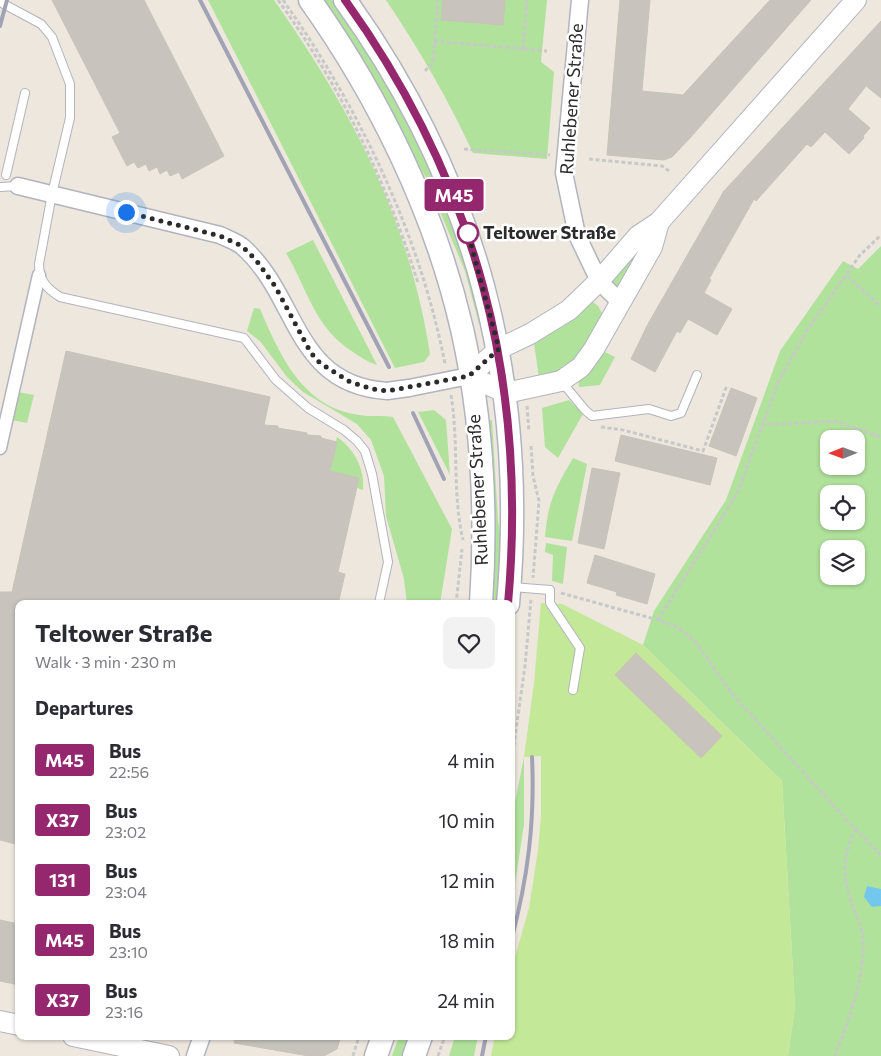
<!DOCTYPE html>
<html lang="en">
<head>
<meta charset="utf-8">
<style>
	body { margin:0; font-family:Commissioner,sans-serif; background:#f2f2f3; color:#2b2b33; height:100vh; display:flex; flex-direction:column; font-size:19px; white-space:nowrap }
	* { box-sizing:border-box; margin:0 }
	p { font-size:16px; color:#7c7c81 }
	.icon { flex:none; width:28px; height:28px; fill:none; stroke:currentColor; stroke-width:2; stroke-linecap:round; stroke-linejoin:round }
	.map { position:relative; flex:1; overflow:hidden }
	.details { position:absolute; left:15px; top:600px; width:500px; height:440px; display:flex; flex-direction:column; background:#fff; border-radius:10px; box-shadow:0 1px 4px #0004 }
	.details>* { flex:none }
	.badge { padding:0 10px; border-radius:4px; font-size:18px; line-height:32px }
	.needle { width:32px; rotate:269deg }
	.fabs { position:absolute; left:820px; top:430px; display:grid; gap:10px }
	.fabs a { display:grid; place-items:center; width:45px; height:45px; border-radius:10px; background:#fff; box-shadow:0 1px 4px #0004; font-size:25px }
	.you { position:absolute; width:25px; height:25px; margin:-12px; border:4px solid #fff; border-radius:50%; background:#1a73e8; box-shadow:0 0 0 8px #1a73e833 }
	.map>.badge { position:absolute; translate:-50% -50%; box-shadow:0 0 0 2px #fff }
	h2 { padding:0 20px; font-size:19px; line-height:45px }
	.round { display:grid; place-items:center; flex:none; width:52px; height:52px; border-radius:10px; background:#f2f2f3 }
	.summary { display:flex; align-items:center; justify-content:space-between; height:85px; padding:0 20px }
	h1 { font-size:24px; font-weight:700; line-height:38px }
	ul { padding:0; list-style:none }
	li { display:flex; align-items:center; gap:15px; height:60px; padding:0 20px }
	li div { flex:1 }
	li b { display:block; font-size:19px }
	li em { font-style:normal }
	li .badge { min-width:55px; font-weight:700; text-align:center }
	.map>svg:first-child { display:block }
	.green { fill:#b1e29c; fill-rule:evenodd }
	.pitch { fill:#c3e998 }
	.water { fill:#73c7ec }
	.building { fill:#c8c4bd; stroke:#c8c3b7 }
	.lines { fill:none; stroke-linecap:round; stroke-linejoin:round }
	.service-casing { stroke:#b1b4bf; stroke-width:10 }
	.pedestrian-casing { stroke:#b1b4bf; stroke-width:15 }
	.minor-casing { stroke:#b1b4bf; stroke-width:19 }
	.tertiary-casing { stroke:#b1b4bf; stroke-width:22 }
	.secondary-casing { stroke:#b1b4bf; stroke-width:25 }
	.path { stroke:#c8c8c8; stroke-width:3; stroke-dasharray:4 2.5; stroke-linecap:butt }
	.service { stroke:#fff; stroke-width:8 }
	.pedestrian { stroke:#fff; stroke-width:12 }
	.minor { stroke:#fff; stroke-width:16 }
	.tertiary { stroke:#fff; stroke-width:20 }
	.secondary { stroke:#fff; stroke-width:22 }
	.rail { stroke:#a1a3b5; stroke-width:4 }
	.minor-bridge-casing { stroke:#b1b4bf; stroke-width:19; stroke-linecap:butt }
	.minor-bridge { stroke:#fff; stroke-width:16 }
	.line-casing { stroke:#fff; stroke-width:11 }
	.line { stroke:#95276e; stroke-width:8 }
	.walk { stroke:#2b2b2b; stroke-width:5; stroke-dasharray:0 9 }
	.stop-dot { fill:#fff; stroke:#95276e; stroke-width:2.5 }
	.labels { text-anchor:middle; stroke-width:5; stroke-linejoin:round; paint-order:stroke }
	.street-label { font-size:18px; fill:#2b2b2b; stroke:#fff }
	.stop-label { font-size:18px; font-weight:bold; fill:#2b2b2b; stroke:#fff; text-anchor:start }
</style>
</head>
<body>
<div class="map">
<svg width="881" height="1056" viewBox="0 0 881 1056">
	<rect width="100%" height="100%" fill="#ede7de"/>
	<g class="green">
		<path d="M208,0H274C352,111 409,219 430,354L424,362L395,368Z"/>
		<path d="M320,0H337L356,26L436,171L485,321L479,324L465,271L425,176Z"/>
		<path d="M386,0H547L541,62L554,72L547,159L473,153C448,99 419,49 386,0Z"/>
		<path d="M313,240L377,365C368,362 360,357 353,352C314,327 308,290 286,253Z"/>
		<path d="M645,241L617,288L611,281Z"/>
		<path d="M881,246V1056H788L795,1007L782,781L643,645L654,611L726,500L780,351L843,261L858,269ZM829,439H856V466H829ZM829,494H856V521H829ZM829,549H856V576H829Z"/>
		<path d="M593,302L598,306L603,315C583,352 582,365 539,378L534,343L573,319Z"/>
		<path d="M254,308L260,309C280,355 302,407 359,415C370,417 382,415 393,417L452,529L440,604H407L404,579L386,516L384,476L371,440L357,424L303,392L287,377L260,341L247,331Z"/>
		<path d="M605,352L615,357L600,385L579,387L578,380L589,372Z"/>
		<path d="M18,392L34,395L27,423L12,420Z"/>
		<path d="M569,400L583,414L558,458L545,447L542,408Z"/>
		<path d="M434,410L446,420L450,475L418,412Z"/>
		<path d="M492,420L498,520L503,556L500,604H489L484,421Z"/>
		<path d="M337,437C354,449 365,468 363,490L357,488L359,478L330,471Z"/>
		<path d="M573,458L587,464L572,541L545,537C548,501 555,489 573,458Z"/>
		<path d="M546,543L567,547L563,584L552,581L553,555L545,552Z"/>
		<path d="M524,757V825L511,909V822Z"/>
		<path d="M399,1036H412L405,1056H392Z"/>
		<path d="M455,1036H478L474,1056H449Z"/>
	</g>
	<path class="pitch" d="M541,603L562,604L643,645L782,781L795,1007L788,1056H491L495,1036H511V971L529,908L538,850L541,816V756L524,757L534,683Z"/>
	<path class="water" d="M867,886L881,889V906L872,907L864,897Z"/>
	<g class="building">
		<path d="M52,0H144L224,156L182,179L179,172L170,176L167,170L160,174L157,167L149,171L146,164L138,168L134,162L127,166L112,137L120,133Z"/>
		<path d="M443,0H505L503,25L441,20Z"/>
		<path d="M620,0H650L642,91L683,95L770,0H811L690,138L672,157L664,160L607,155Z"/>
		<path d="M881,21V98L866,86L848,109L870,128L863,136L864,138L849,154L825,132L811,147L807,144L756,201L754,199L709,279L711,280L704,293L732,309L717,335L688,319L680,333L677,331L655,372L631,359L648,324L724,191Z"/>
		<path d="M66,351L270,397L264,425L278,426V428L307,433V435L321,436V438L337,442L330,471L359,478L338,572L345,574L338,604H19V845L0,840V592H12Z"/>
		<path d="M731,388L757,398L736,456L709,446Z"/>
		<path d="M621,435L717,458L710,485L615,461Z"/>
		<path d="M592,468L620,473L604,549L578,543Z"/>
		<path d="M595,555L655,574L647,604L616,595L617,592L587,583Z"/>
		<path d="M636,653L722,736L701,758L615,675Z"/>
		<path d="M0,920L19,924V985L0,981Z"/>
		<path d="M235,1036H341L337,1049L324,1056H309L234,1043Z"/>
	</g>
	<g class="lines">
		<defs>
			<g id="service">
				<path d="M0,2L41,24L52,37L70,84V118L52,194L39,264C39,280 46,288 60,297L244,338L276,380L308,408L344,430L357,441L365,451L372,474L388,562L379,603"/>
				<path d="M6,175L25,93"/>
				<path d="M0,187L18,186"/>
				<path d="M562,382L585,410L592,416L649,409L671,416L681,413L697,375"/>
				<path d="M512,587L550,590V603L580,648L573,690"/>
			</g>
			<path id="pedestrian" d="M0,448L39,275"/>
			<g id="minor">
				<path d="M580,0L564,173L577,235L599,281L621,303"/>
				<path d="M18,186L220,235C228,239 238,242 244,248C299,298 294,385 387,391"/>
				<path d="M409,388L469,376"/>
				<path d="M195,1056L202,1036"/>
			</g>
			<g id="tertiary">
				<path d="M659,222L652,247L594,349L581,367L561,381L506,393L469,376L499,349L530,334L569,310L599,281L638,236L659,222L856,0"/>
				<path d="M0,1021L19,1025"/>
				<path d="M73,1036L169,1056"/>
			</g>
			<g id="secondary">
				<path d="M310,0C379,97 435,212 462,329C482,417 487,513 481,604"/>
				<path d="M345,0C476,182 528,381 508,604"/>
				<path d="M376,1056L383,1036"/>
				<path d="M414,1056L421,1036"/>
			</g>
		</defs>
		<use href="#service" class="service-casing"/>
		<use href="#pedestrian" class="pedestrian-casing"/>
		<use href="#minor" class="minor-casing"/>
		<use href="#tertiary" class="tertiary-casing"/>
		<use href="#secondary" class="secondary-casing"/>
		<g class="path">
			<path d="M278,0C341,87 386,180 418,283"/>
			<path d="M283,0C359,107 420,235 445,364"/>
			<path d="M434,41L547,51"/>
			<path d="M523,49L527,0"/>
			<path d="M425,71L433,62L438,0"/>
			<path d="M464,149L550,155"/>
			<path d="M589,159L662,166L669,171"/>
			<path d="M847,276L881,307"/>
			<path d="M451,395C459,443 452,493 463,540"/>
			<path d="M527,406L529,432"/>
			<path d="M762,425L836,421L881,437"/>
			<path d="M601,427L623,430L703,451L727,385"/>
			<path d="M531,446L533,476L539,501L533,578"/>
			<path d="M561,593L658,620L677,627L695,641L732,694L855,829C840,864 843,877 855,913C858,920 863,930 863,938C865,978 849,1020 835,1056"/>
			<path d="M456,604L462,549"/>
			<path d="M658,620L737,494L779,380L806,332L860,255L881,235"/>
			<path d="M511,765L525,666L531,599"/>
			<path d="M855,829L881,855"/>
			<path d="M353,1056L359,1036"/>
			<path d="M438,1056L445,1036"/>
		</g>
		<use href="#service" class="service"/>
		<use href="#pedestrian" class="pedestrian"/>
		<use href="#minor" class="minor"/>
		<use href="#tertiary" class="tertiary"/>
		<use href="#secondary" class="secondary"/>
		<g class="rail">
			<path d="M200,0L389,367"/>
			<path d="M0,26L7,0"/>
			<path d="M413,413L444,479"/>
			<path d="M511,941C528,878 535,821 532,757"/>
			<path d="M482,1056L486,1036"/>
		</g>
		<defs>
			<path id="minor-bridge" d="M387,391L409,388"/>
		</defs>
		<use href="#minor-bridge" class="minor-bridge-casing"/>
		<use href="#minor-bridge" class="minor-bridge"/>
	</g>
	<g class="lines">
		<defs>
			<path id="line" d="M345,0C476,182 528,381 508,604"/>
		</defs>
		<use href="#line" class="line-casing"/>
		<use href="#line" class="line"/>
		<path class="walk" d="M126,212L220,236L242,246L256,260L275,286L311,353L320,363L350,382L372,389L387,391L469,376L499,349L468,233"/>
	</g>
	<circle class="stop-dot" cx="468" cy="233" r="10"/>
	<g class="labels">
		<g class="street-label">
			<text transform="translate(572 99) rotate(-86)" y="6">Ruhlebener Straße</text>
			<text transform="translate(478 490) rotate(-93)" y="6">Ruhlebener Straße</text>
		</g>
		<g class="stop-label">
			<text x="483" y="239">Teltower Straße</text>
		</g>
	</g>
</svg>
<div class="fabs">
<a><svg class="needle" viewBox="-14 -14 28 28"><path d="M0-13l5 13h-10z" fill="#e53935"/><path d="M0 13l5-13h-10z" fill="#7c7c81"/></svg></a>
<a><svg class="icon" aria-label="locate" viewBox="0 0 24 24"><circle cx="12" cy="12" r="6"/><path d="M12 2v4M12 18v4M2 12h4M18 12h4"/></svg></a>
<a><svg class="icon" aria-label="layers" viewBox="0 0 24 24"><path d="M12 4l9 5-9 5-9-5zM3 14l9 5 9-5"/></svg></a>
</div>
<div class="you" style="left:126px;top:212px"></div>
<b class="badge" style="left:454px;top:195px;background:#95276e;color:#fff">M45</b>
<section class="details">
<div class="summary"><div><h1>Teltower Straße</h1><p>Walk · 3 min · 230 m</p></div><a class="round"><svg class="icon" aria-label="heart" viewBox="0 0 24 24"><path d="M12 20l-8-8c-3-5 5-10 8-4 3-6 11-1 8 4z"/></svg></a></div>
<h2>Departures</h2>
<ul>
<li><span class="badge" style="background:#95276e;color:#fff">M45</span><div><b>Bus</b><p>22:56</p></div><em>4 min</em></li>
<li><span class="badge" style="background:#95276e;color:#fff">X37</span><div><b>Bus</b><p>23:02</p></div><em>10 min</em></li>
<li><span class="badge" style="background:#95276e;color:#fff">131</span><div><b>Bus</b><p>23:04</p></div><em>12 min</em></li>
<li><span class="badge" style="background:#95276e;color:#fff">M45</span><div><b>Bus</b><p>23:10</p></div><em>18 min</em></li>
<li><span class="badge" style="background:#95276e;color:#fff">X37</span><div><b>Bus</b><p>23:16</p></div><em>24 min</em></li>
</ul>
</section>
</div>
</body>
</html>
